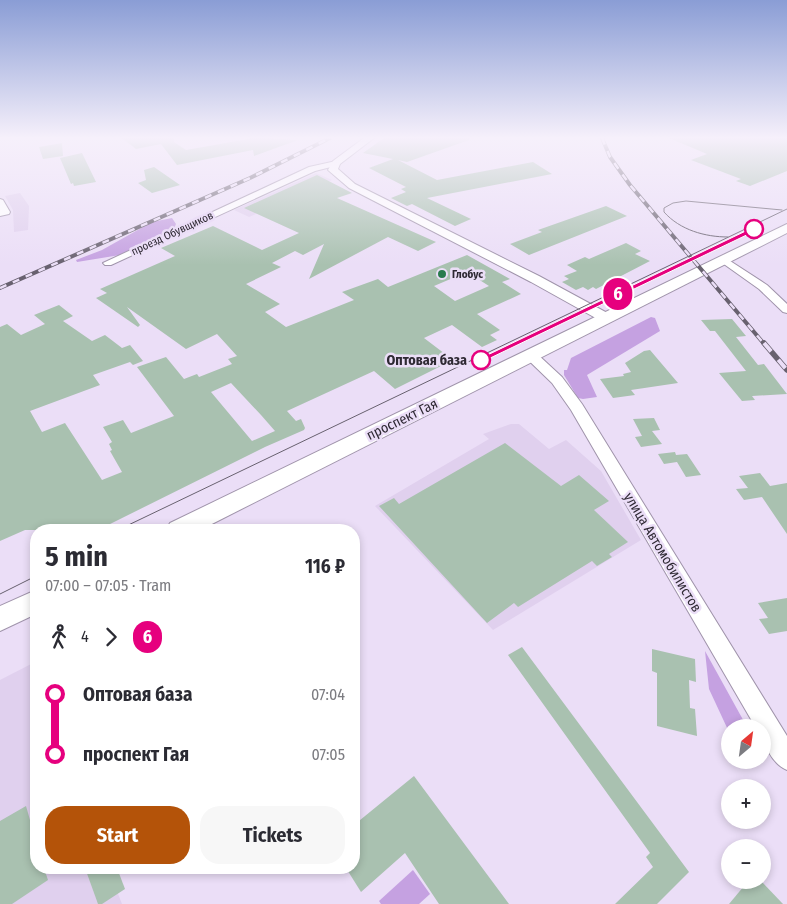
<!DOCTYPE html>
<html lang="en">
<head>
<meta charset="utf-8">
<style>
	body { margin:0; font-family:"Fira Sans Condensed",sans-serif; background:#f7f7f7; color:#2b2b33; height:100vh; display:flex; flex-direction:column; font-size:19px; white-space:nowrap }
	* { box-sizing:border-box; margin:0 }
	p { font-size:16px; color:#7c7c81 }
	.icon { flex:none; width:28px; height:28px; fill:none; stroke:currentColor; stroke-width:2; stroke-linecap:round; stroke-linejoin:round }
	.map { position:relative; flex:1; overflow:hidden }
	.drawer { position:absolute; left:30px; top:524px; width:330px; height:350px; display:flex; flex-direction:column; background:#fff; border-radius:20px; box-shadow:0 2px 8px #0003 }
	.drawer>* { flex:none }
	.badge { padding:0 10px; border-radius:16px; font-size:18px; line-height:32px }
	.needle { width:32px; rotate:29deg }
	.tools { position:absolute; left:721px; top:719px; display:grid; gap:10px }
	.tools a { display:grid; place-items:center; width:50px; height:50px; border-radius:50%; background:#fff; box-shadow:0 2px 8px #0003; font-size:25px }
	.map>.badge { position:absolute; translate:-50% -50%; box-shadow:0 0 0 2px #fff }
	.legs { display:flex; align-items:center; gap:8px; height:55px; padding:0 15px; font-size:16px }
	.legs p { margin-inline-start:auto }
	.head { display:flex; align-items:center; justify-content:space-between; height:85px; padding:0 15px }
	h1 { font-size:28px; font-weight:700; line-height:38px }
	.primary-button { display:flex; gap:10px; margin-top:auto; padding:10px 15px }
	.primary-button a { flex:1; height:58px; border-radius:20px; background:#b45309; color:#fff; font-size:20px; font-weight:700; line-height:58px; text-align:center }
	.primary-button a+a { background:#f7f7f7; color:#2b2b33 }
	ul { padding:0 15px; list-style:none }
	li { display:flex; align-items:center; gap:18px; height:60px; font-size:19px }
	li i { display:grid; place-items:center; width:8px; height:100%; margin:0 6px; background:currentColor }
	li i::after { content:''; width:12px; height:12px; margin:-6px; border:4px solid; border-radius:50%; background:#fff }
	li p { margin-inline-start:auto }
	li:first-child i { background:linear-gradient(#0000 50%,currentColor 0) }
	li:last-child i { background:linear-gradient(currentColor 50%,#0000 0) }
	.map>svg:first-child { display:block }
	.built { fill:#e0d0ee }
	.green { fill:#c5a1e1 }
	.building { fill:#a9c1b0; fill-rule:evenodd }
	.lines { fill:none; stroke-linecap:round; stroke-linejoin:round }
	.minor-casing { stroke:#a094ab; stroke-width:2 }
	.tertiary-casing { stroke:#a094ab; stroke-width:2 }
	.primary-casing { stroke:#a094ab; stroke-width:2 }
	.minor { fill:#fff; fill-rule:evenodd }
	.tertiary { fill:#fff; fill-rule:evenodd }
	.primary { fill:#fff; fill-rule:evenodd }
	.tram { stroke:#68616f; stroke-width:1 }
	.rail-far1-casing { stroke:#68616f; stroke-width:4 }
	.rail-casing { stroke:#68616f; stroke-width:5.5 }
	.rail-far1 { stroke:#ebdef7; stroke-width:2.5; stroke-dasharray:7; stroke-linecap:butt }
	.rail { stroke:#ebdef7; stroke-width:4; stroke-dasharray:11; stroke-linecap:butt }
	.line-1 { fill:#e6007e; stroke:#fff }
	.stop-1-dot { fill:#fff; stroke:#e6007e; stroke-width:2.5 }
	.poi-dot { fill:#297b4d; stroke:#ebdef7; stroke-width:2 }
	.labels { text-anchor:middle; stroke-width:5; stroke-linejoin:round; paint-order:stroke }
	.far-street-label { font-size:11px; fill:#2e2933; stroke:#ebdef7 }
	.far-poi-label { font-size:11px; font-weight:bold; fill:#2e2933; stroke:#ebdef7; text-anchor:start }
	.stop-label { font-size:14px; font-weight:bold; fill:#2e2933; stroke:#ebdef7; text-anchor:end }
	.street-label { font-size:14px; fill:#2e2933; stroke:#ebdef7 }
</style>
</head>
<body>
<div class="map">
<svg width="787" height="904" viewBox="0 0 787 904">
	<rect width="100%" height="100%" fill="#ebdef7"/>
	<g class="built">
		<path d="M316,173L332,180L249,217L234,210Z"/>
		<path d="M20,193L29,206L28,230L14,232L13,210L5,196Z"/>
		<path d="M511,424H519L549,449L566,440L601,471L641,540L493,630L375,506L489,439L483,434Z"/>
		<path d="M33,663L36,672V868H108L122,904H0V680Z"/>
	</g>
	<g class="green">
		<path d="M172,218L176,224L173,231L120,255L77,262L76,260L102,250L152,222Z"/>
		<path d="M651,317L655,318L660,331L587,375L597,397L583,399L578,398L564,375V370H567L571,358Z"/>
		<path d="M705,651L747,727L730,728L729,732L709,689Z"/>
		<path d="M413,870L430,894L419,904H381L379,901Z"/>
	</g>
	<g class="building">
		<path d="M122,138H174V142L186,150L254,138L298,140L254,156L253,150L177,165L161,144L136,149Z"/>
		<path d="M384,138H469V140L407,162L398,160L437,180L533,162L552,174L427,198L471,219L455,226L412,204L407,206L391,198L406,192L401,189L406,187L369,168L393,159L363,153Z"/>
		<path d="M669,138H787V171L750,186L736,181L741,179L691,160L707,154Z"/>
		<path d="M62,143L63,156L43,159L39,147Z"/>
		<path d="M82,153L96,182L74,186L73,183L71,184L60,158Z"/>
		<path d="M154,167L180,185L152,193L138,183L146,180L144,170Z"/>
		<path d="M317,175L352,193L337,198L436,242L418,251L388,237L309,279L324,244L303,255L295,251L272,263L281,267L246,284L280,304L265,312L286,327L354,300L342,292L378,279L388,287L467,255L510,279L502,282L521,294L477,314L500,330L490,335L497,340L482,347L452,325L424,338L453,360L395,389L374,371L287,411L296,421L301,419L305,428L304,430L265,447L98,530H25L0,541V327L7,324L21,335L45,324L34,315L59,305L73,316L63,321L92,341L105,335L122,348L130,345L143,361L133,365L130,362L93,375L100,385L30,411L42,432L65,423L102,480L122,472L110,451L112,450L109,444L112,442L103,427L123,420L131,433L174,416L137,367L166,357L184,379L197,374L199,377L232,364L228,359L237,356L217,334L186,349L127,307L140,325L138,327L96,298L107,293L100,289L175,256L161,248L213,226L262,250L299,233L244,208ZM467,272L489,286L455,301L434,286ZM231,383L261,415L275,431L252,441L211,392Z"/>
		<path d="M606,206L627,216L529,255L510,244L542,232L538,230Z"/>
		<path d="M626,243L641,251L635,254L650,261L596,289L593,287L588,290L583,287L576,290L562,282L569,279L564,276L577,271L567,265L585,257L589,259Z"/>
		<path d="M732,319L746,336L736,337L758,365L764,364L787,394L752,396L755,400L742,401L719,373L746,371L715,331H710L701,320Z"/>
		<path d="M650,350L678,383L631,390L635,395L613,398L600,379L624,376L623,374L631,372L625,363L644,351Z"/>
		<path d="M654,418L660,430L652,431L662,444L641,447L635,437L642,436L633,419Z"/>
		<path d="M505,443L561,486L579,475L609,501L594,510L628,542L609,554L612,557L597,566L592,561L518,607L514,603L487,623L379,506L394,498L399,504Z"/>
		<path d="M675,452L676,455L687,454L701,475L686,477L677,462L664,464L658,454Z"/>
		<path d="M760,473L770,486L787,483V534L762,497L744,500L736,489L748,488L739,476Z"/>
		<path d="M787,598V631L769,634L759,619L768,618L758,603Z"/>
		<path d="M522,647L689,872L657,904H615L653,867L646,857L650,853L508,655Z"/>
		<path d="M652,649L695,659L696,682L689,680L690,708L695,709L697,736L657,726V673L652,671Z"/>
		<path d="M414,776L509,904H439L405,853L361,892L346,868H354V825Z"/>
		<path d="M26,806L36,841V868H44L48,880L12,904H0V821Z"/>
		<path d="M85,868H117L125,889L102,904H98Z"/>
		<path d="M749,880H760L783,904H729Z"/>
	</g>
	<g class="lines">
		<defs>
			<g id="minor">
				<path d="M336,161L340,163L339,165L315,171L111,265H105L103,263L309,167Z"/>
				<path d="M0,199L3,200L10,212L9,214L0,216Z"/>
				<path d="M724,257L767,285L787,304V313L783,312L759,289L721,262V258Z"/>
			</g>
			<g id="tertiary">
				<path d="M364,138H374L340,164L338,169L355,184L539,276L611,315L612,318L611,321H601L531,282L349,188L328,170L333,161Z"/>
				<path d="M530,351L535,352L562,377L582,404L787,736V770C772,764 762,743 762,728H756L571,410L552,383L523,355Z"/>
			</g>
			<g id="primary">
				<path d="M787,224V233L200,530H166L170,523Z"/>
				<path d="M36,590V614L0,631V606Z"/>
			</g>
		</defs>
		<use href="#minor" class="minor-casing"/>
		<use href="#tertiary" class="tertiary-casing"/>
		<use href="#primary" class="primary-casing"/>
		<use href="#minor" class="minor"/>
		<use href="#tertiary" class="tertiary"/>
		<use href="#primary" class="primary"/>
		<g class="tram">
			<path d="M728,237C705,237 680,230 664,212V208L673,203L686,201L782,210"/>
			<path d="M118,530L787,209"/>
			<path d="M0,594L36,576"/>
		</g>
		<defs>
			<g id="rail-far1">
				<path d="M602,138L610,157L630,185L765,345"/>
				<path d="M0,288L250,178L330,138"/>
			</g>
			<path id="rail" d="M764,343L787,370"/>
		</defs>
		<use href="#rail-far1" class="rail-far1-casing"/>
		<use href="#rail" class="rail-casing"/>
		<use href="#rail-far1" class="rail-far1"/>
		<use href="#rail" class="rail"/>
	</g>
	<linearGradient id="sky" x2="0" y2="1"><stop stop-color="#8a9dd5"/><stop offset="0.52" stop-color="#f6f0fb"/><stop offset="1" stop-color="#f6f0fb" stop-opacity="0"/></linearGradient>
	<rect width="787" height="265" fill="url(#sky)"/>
	<path class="line-1" d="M754,227L758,229L757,230L484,361L477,360Z"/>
	<g class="stop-1-dot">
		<circle cx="754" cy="229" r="9"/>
		<circle cx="481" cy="360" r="9"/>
	</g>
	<circle class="poi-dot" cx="442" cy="274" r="5"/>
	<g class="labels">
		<g class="far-street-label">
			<text transform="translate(172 233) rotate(-25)" y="4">проезд Обувщиков</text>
		</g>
		<g class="far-poi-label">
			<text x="452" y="278">Глобус</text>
		</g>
		<g class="stop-label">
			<text x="467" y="365">Оптовая база</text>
		</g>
		<g class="street-label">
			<text transform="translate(402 419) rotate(-26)" y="5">проспект Гая</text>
			<text transform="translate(663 552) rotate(59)" y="5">улица Автомобилистов</text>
		</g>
	</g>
</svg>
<div class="tools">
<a><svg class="needle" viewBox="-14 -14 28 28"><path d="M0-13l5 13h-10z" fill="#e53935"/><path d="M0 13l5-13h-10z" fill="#7c7c81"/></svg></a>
<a>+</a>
<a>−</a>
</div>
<b class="badge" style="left:618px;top:294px;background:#e6007e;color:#fff">6</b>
<section class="drawer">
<div class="head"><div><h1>5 min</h1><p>07:00 – 07:05 · Tram</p></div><b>116 ₽</b></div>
<div class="legs"><svg class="icon" aria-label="walk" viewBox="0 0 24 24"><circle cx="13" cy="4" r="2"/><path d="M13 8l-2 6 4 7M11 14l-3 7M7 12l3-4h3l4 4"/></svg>4<svg class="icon" aria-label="forward" viewBox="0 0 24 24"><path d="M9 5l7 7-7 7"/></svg><b class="badge" style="background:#e6007e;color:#fff">6</b></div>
<ul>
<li><i style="color:#e6007e"></i><b>Оптовая база</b><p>07:04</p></li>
<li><i style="color:#e6007e"></i><b>проспект Гая</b><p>07:05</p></li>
</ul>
<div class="primary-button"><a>Start</a><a>Tickets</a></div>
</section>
</div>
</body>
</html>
